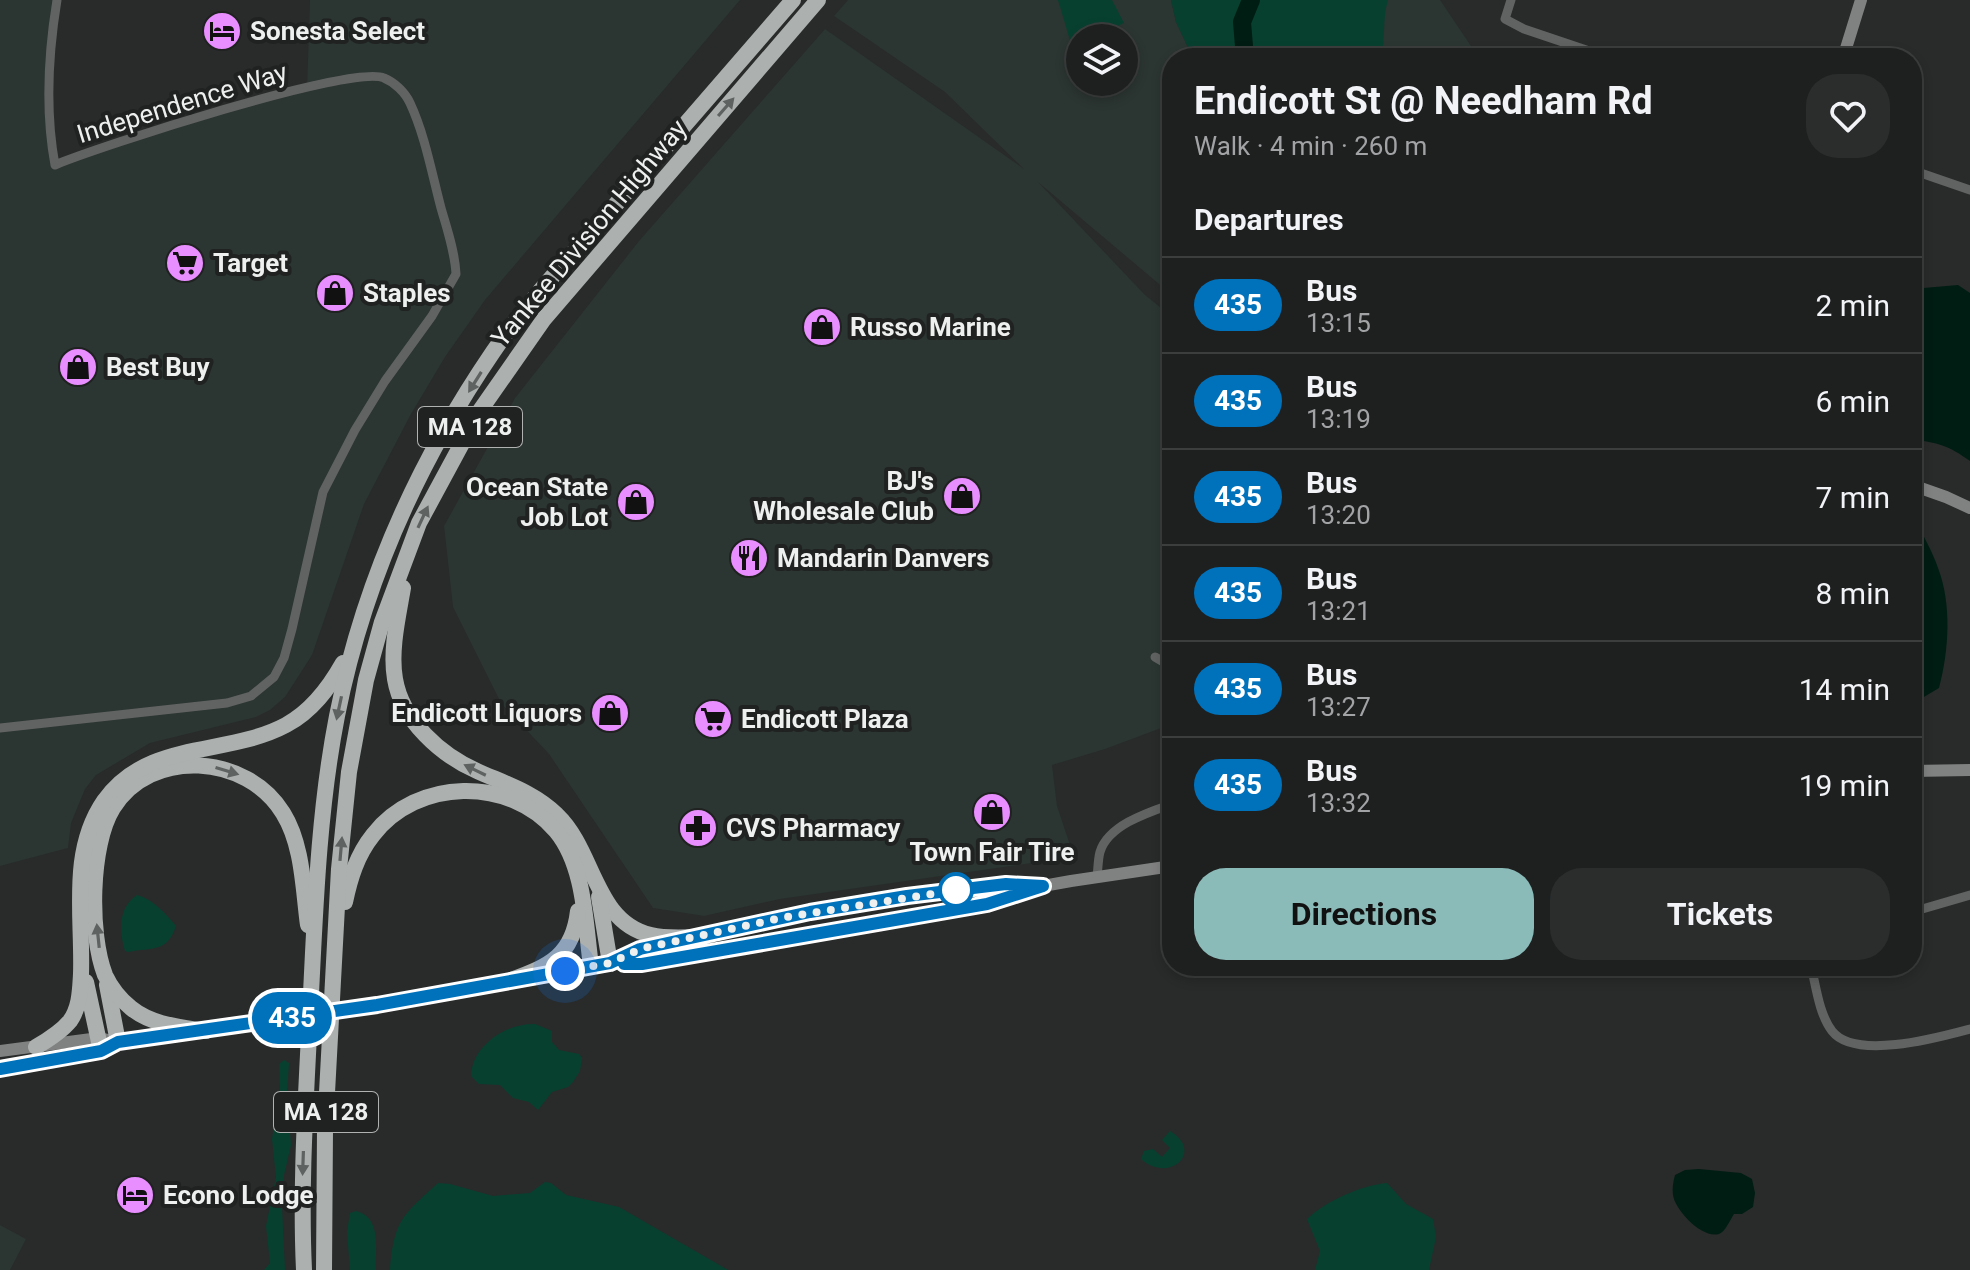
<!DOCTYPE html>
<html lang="en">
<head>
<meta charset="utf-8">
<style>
	body { margin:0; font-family:Roboto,sans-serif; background:#2b2d2d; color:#f1f3f6; height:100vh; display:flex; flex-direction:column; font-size:30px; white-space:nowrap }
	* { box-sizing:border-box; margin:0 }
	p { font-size:26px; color:#a1a3a5 }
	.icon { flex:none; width:44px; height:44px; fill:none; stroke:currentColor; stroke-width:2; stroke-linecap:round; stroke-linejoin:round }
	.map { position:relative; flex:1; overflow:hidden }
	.drawer { position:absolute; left:1162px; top:48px; width:760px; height:928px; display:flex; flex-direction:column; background:#1e2020; border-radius:32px; box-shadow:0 4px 12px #0003,0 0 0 2px #3c3e3e }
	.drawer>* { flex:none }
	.badge { padding:0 16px; border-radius:26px; font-size:28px; line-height:52px }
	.controls { position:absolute; left:1066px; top:24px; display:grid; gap:16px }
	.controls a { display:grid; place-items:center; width:72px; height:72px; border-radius:50%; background:#1e2020; box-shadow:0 4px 12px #0003,0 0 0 2px #3c3e3e; font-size:40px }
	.you { position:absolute; width:40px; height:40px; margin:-20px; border:6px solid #fff; border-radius:50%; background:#1a73e8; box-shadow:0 0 0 12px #1a73e833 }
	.map>.badge { position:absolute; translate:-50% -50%; box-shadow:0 0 0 4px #fff }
	h2 { padding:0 32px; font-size:30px; line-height:72px }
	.round { display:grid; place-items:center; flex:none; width:84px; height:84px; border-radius:32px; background:#2b2d2d }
	.headline { display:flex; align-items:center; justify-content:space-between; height:136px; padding:0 32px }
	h1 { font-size:38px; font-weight:700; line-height:60px }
	.primary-button { display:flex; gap:16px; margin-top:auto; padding:16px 32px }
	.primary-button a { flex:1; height:92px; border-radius:32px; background:#8bbbb9; color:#111; font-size:32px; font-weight:700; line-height:92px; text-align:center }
	.primary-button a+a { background:#2b2d2d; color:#f1f3f6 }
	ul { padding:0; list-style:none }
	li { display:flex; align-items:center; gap:24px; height:96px; padding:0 32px; border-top:2px solid #3c3e3e }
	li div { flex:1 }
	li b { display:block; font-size:30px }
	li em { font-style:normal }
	li .badge { min-width:88px; font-weight:700; text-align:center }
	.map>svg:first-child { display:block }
	.built { fill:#2b3531; fill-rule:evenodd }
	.green { fill:#084030 }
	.water { fill:#001d13 }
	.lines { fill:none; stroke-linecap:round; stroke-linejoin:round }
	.river { stroke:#001d13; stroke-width:18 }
	.street { stroke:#616362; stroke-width:9 }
	.secondary { stroke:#808281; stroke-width:12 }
	.highway { stroke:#acb0af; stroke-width:16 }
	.secondary-bridge { stroke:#808281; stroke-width:12 }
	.oneway { fill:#5e6261 }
	.line-casing { stroke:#fff; stroke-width:18 }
	.line { stroke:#0072bc; stroke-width:12 }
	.walk { stroke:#eef0ef; stroke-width:8; stroke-dasharray:0 14.4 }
	.stop-dot { fill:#fff; stroke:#0072bc; stroke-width:4 }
	.labels { text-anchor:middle; stroke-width:8; stroke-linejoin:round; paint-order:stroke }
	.shield { fill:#1f2221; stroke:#b0b2b1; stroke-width:2 }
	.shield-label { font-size:24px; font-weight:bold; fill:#eef0ef }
	.poi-label { font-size:26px; font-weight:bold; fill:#eef0ef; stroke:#1f2221; text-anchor:start }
	.street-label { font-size:26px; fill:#eef0ef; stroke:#1f2221 }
</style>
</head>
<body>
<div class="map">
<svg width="1970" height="1270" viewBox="0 0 1970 1270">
	<rect width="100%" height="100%" fill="#282b2a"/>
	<g class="built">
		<path d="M0,0H57L49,58L55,165L307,88L310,0H740L485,300L445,357L411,414L364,504L312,655L285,697L270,710L256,717L150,743L96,775L85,789L71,823L68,848L0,866Z"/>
		<path d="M848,0H1171L1176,22L1193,58H1172V295L1038,182L1144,294L1172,317V724L1105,749L1052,765L1057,806L1074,857L780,899L704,916L653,908L549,754L501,703L453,607L444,526L515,398L639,241L825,29L1024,169L945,92L834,16ZM1080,38H1124V82H1080Z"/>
		<path d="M1361,0H1440L1479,58H1363Z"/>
		<path d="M0,1225L26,1239L10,1270H0Z"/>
	</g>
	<g class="green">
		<path d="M1058,0H1112L1124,23L1092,38H1080V43L1072,47Z"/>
		<path d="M1171,0H1388C1382,19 1386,39 1381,58H1193L1176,22Z"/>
		<path d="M137,895C153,899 165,913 176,926C167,953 153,947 128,952L125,951C119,930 118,908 137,895Z"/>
		<path d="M535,1024L552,1031V1042L559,1050L579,1054L582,1058L580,1071L573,1082L568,1087L552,1092L538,1110L529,1102L513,1098L500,1085L479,1084L471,1076C472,1046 506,1023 535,1024Z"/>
		<path d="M284,1060L289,1063L287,1094L291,1145L284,1175L282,1207L285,1270H264L270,1263L266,1226L276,1177L272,1139L280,1089L279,1064Z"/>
		<path d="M1170,1131C1205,1152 1169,1184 1141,1159L1144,1151L1153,1149L1162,1157L1170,1148L1162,1140Z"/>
		<path d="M545,1182L551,1183L566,1195L619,1207L728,1270H390C394,1220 403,1215 438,1183L450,1184L493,1196L530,1193Z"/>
		<path d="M1387,1183L1406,1204L1433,1219L1436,1237L1429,1270H1315L1320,1251L1307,1219C1326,1201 1362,1185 1387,1183Z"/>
		<path d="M356,1211C382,1217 375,1250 376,1270H350L347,1232L350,1213Z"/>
	</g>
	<g class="water">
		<path d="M1958,285L1970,293V461C1948,445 1938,443 1912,439V289Z"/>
		<path d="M1912,517L1917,521C1923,537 1933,552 1938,568C1952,604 1949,651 1939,688L1912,704Z"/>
		<path d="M1699,1169L1741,1173L1752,1179L1755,1193L1753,1207L1742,1214H1734C1730,1220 1725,1232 1719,1234C1702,1239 1675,1210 1673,1195C1672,1189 1673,1182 1675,1175L1685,1170Z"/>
	</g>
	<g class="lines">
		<path class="river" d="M1245,58L1242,22L1251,0"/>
		<g class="street">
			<path d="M1511,0L1505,19L1524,29L1610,58"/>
			<path d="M1912,170L1970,190"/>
			<path d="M1155,657L1172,667"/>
			<path d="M0,728L227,703L251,696L274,677L284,658L292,629L323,492L355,430L385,381L432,316L456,274C455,252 447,229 441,208C432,174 425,135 410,103C405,92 394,82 384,78C352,64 98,147 55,165C45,111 48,55 57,0"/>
			<path d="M1097,877C1098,869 1098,859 1100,852C1108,825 1149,812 1172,804"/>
			<path d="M1912,912L1970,895"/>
			<path d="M1811,966C1816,986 1819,1014 1832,1031C1855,1061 1940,1037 1970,1029"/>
		</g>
		<g class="secondary">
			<path d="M1843,58L1861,0"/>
			<path d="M1912,485L1946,497L1970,508"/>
			<path d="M1912,771L1970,770"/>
			<path d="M694,938C777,921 858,902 943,891C977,887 1009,881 1042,886"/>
			<path d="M610,963L640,949L676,942"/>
			<path d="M377,1005L610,963L642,964L987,904L1043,886L1071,881L1172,866"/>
			<path d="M0,1051L99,1038L118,1042L270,1022"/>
			<path d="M0,1069L101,1051L109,1047"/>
		</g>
		<g class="highway">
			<path d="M403,588C398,617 390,651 395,679C402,721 441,755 477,771C506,784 535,793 557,815C595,851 594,922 651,935C667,939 684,937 700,937"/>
			<path d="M599,897L610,963"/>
			<path d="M345,902C350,878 357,855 373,835C417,778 509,776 556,831C585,866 585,923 591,966"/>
			<path d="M511,980C550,966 573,955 578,911"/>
			<path d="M86,982L101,1051"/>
			<path d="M107,985L118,1042"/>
			<path d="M206,1031C180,1027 152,1025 131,1008C120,999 111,988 105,975C89,934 90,845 113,808C151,747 247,754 283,813C303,845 303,889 308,925"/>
			<path d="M36,1047C48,1040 61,1032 70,1021C80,1007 80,990 81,974C83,916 69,852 104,801C148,739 226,757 286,725C312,711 329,688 343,663"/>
			<path d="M304,1270C300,1185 306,1099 310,1014C315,915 318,813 337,716C363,585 418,462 493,352C528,301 571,256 611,210C672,140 733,70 793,0"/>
			<path d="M324,1270L325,1130L339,869L349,772L366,680L382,622L419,523L479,412L544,319L818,0"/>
		</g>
		<path class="secondary-bridge" d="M270,1022L377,1005"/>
	</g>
	<defs><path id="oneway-solid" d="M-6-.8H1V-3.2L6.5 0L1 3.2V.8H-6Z" transform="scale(2)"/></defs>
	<g class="oneway">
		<use href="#oneway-solid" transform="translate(726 107) rotate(-49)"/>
		<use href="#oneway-solid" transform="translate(475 382) rotate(122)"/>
		<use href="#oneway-solid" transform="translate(423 517) rotate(-65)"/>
		<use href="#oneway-solid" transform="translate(339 708) rotate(102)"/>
		<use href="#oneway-solid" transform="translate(475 770) rotate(-154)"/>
		<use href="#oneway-solid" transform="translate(227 771) rotate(17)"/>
		<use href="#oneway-solid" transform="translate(341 849) rotate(-85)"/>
		<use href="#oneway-solid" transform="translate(98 936) rotate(-96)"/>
		<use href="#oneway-solid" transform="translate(303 1163) rotate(92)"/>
	</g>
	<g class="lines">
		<defs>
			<path id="line" d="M0,1069L101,1051L118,1042L377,1005L610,963L640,949L810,912L907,896L1006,884L1043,886L987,904L642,964H624"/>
		</defs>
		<use href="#line" class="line-casing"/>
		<use href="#line" class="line"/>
		<path class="walk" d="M565,971L610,963L640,949L781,918L958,890H956"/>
	</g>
	<defs>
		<symbol id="hotel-disc" viewBox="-11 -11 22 22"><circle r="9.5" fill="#e88eff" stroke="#1f2221"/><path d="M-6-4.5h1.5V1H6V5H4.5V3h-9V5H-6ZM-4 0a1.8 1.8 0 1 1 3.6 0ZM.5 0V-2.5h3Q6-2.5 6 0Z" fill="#111"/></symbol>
		<symbol id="supermarket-disc" viewBox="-11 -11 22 22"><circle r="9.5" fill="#e88eff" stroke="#1f2221"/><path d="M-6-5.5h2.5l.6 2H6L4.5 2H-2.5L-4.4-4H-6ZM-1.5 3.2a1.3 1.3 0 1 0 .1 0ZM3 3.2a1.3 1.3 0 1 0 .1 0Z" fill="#111"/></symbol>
		<symbol id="shop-disc" viewBox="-11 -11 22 22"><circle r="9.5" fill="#e88eff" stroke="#1f2221"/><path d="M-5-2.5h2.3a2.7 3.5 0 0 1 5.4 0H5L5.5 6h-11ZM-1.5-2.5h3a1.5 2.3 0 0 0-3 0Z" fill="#111"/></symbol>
		<symbol id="restaurant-disc" viewBox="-11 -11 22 22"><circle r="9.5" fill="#e88eff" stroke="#1f2221"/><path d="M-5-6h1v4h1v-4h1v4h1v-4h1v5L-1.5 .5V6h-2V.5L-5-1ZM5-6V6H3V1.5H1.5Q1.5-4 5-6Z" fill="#111"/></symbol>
		<symbol id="pharmacy-disc" viewBox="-11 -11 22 22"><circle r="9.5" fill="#e88eff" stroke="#1f2221"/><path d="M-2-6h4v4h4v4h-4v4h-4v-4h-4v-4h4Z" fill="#111"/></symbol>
	</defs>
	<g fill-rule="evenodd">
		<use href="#hotel-disc" x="200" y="9" width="44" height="44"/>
		<use href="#supermarket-disc" x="163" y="241" width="44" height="44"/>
		<use href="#shop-disc" x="313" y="271" width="44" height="44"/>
		<use href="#shop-disc" x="800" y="305" width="44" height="44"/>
		<use href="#shop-disc" x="56" y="345" width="44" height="44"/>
		<use href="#shop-disc" x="940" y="474" width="44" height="44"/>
		<use href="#shop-disc" x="614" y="480" width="44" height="44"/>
		<use href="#restaurant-disc" x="727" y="536" width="44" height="44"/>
		<use href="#shop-disc" x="588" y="691" width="44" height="44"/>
		<use href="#supermarket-disc" x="691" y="697" width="44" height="44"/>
		<use href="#shop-disc" x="970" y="790" width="44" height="44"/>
		<use href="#pharmacy-disc" x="676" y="806" width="44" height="44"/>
		<use href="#hotel-disc" x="113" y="1173" width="44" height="44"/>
	</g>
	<circle class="stop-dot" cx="956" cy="890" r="16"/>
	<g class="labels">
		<g class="shield">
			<rect x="418" y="407" width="104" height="40" rx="6"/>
			<rect x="274" y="1092" width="104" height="40" rx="6"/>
		</g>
		<g class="shield-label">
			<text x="470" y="435">MA 128</text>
			<text x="326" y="1120">MA 128</text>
		</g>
		<g class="poi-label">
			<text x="250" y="40">Sonesta Select</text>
			<text x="213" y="272">Target</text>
			<text x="363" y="302">Staples</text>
			<text x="850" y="336">Russo Marine</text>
			<text x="106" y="376">Best Buy</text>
			<text x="934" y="490" text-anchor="end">BJ's<tspan x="934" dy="30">Wholesale Club</tspan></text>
			<text x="608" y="496" text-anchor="end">Ocean State<tspan x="608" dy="30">Job Lot</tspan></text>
			<text x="777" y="567">Mandarin Danvers</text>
			<text x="582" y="722" text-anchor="end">Endicott Liquors</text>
			<text x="741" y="728">Endicott Plaza</text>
			<text x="726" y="837">CVS Pharmacy</text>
			<text x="992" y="861" text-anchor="middle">Town Fair Tire</text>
			<text x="163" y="1204">Econo Lodge</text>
		</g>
		<g class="street-label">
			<text transform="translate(182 103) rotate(-17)" y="9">Independence Way</text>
			<text transform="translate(589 233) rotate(-50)" y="9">Yankee Division Highway</text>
		</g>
	</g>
</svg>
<div class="controls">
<a><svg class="icon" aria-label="layers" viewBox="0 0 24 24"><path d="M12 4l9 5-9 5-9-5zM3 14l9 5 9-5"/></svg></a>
</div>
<div class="you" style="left:565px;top:971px"></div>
<b class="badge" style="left:292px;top:1018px;background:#0072bc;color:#fff">435</b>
<section class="drawer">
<div class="headline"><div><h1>Endicott St @ Needham Rd</h1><p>Walk · 4 min · 260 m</p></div><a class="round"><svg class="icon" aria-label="heart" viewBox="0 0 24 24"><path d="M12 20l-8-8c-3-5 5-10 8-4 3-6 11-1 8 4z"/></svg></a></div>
<h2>Departures</h2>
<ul>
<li><span class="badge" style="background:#0072bc;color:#fff">435</span><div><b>Bus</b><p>13:15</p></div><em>2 min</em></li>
<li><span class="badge" style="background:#0072bc;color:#fff">435</span><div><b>Bus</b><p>13:19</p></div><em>6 min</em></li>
<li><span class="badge" style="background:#0072bc;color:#fff">435</span><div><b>Bus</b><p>13:20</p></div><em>7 min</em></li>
<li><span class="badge" style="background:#0072bc;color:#fff">435</span><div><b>Bus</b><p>13:21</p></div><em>8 min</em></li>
<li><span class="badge" style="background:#0072bc;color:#fff">435</span><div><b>Bus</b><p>13:27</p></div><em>14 min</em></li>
<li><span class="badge" style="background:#0072bc;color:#fff">435</span><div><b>Bus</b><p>13:32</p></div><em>19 min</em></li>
</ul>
<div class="primary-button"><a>Directions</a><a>Tickets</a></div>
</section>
</div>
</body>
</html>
